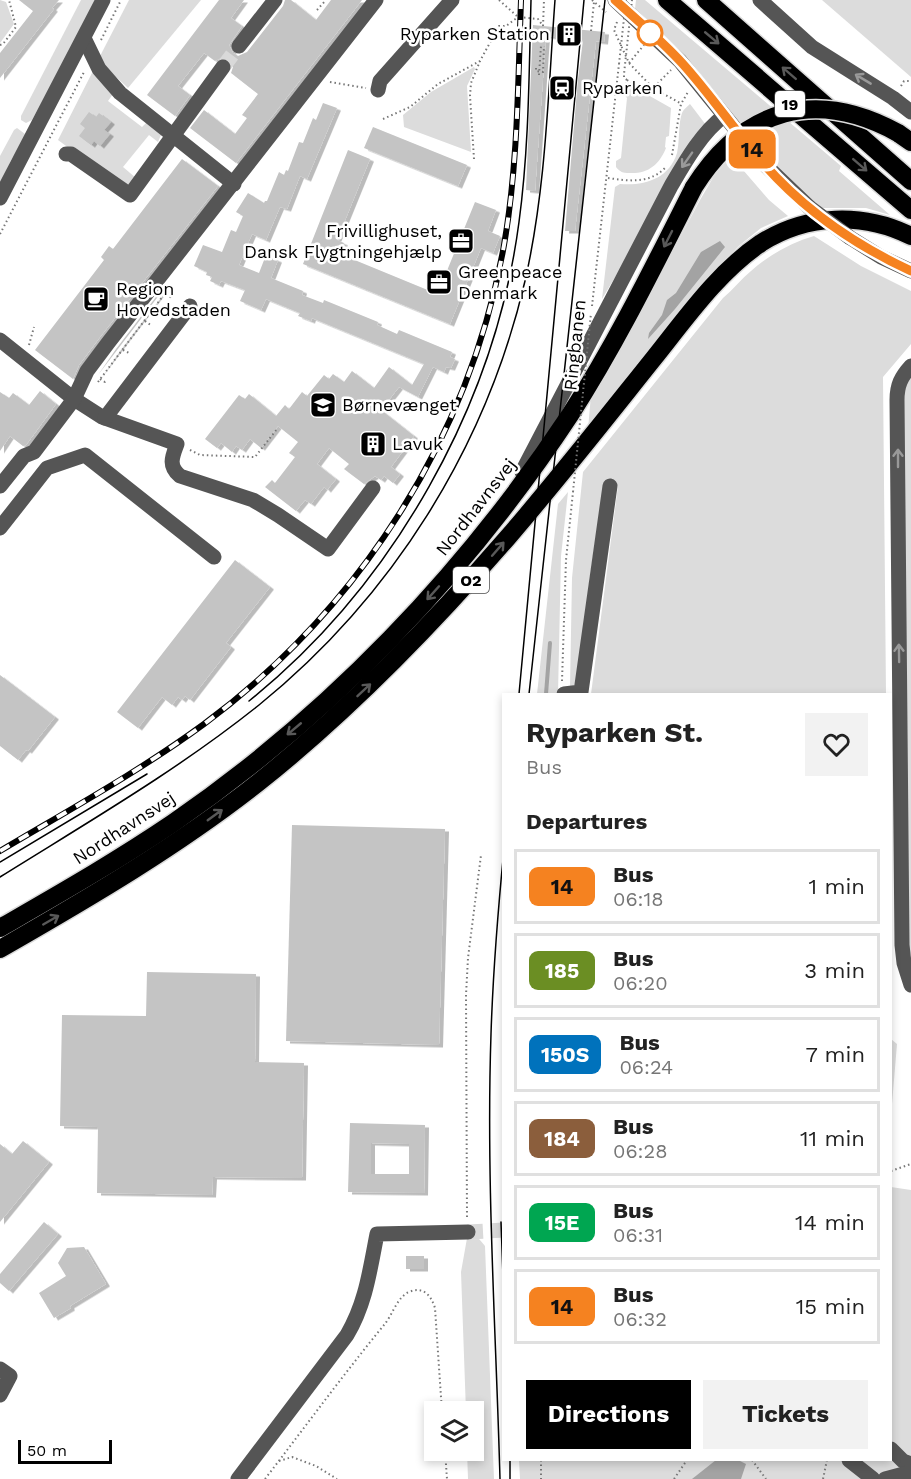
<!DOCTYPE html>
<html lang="en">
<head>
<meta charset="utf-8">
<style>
	body { margin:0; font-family:"Work Sans",sans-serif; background:#f2f2f2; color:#222; height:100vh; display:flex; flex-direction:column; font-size:22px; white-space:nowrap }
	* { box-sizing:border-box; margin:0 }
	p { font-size:20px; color:#767676 }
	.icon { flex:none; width:33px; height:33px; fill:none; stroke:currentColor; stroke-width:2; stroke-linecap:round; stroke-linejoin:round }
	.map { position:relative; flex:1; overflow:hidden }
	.details { position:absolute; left:502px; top:693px; width:390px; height:768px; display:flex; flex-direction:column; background:#fff; border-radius:0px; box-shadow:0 3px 9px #0003 }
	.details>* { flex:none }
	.badge { padding:0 12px; border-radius:9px; font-size:21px; line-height:39px }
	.fabs { position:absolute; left:424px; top:1401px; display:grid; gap:12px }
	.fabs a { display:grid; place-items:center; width:60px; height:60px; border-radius:0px; background:#fff; box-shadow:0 3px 9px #0003; font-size:30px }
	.scale { position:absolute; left:18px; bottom:15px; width:94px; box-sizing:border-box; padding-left:6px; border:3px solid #000; border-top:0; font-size:16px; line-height:21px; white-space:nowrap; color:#000; -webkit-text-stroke:4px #fff; paint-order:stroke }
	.map>.badge { position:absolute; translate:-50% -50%; box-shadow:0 0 0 3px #fff }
	h2 { padding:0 24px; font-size:22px; line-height:54px }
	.round { display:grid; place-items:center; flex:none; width:63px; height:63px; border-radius:0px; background:#f2f2f2 }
	.head { display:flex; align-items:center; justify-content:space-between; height:102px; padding:0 24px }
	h1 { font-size:28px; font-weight:700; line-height:45px }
	.button { display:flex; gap:12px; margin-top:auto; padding:12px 24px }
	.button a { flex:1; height:69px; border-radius:0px; background:#000; color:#fff; font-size:24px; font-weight:700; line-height:69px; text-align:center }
	.button a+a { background:#f2f2f2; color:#222 }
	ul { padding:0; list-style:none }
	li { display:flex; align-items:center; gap:18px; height:75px; margin:0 12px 9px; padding:0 12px; border:3px solid #e0e0e0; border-radius:0px }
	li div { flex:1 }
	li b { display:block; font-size:22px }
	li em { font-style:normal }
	li .badge { min-width:66px; font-weight:700; text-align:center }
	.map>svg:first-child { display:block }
	.green { fill:#dcdcdc }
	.water { fill:#a3a3a3 }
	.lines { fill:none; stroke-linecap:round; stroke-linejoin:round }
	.stream { stroke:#a3a3a3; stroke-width:4 }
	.building { fill:#c4c4c4; fill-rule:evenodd; filter:url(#shadow) }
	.minor-tunnel { stroke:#d9d9d9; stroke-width:15; stroke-dasharray:15 8; stroke-linecap:butt }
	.highway-casing { stroke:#dbdbdb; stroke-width:21 }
	.path { stroke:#777; stroke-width:2; stroke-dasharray:1.5 3; stroke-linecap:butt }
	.minor { stroke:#555; stroke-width:15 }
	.highway { stroke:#000; stroke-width:18 }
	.tram { stroke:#000; stroke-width:1.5 }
	.rail-casing { stroke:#000; stroke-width:6 }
	.rail { stroke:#fff; stroke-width:4; stroke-dasharray:11; stroke-linecap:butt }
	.highway-bridge-casing { stroke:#dbdbdb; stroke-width:21; stroke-linecap:butt }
	.path-bridge { stroke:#777; stroke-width:2; stroke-dasharray:1.5 3; stroke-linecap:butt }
	.minor-bridge { stroke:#555; stroke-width:15 }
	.highway-bridge { stroke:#000; stroke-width:18 }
	.oneway { stroke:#595959 }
	.oneway2 { stroke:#999 }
	.line-casing { stroke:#fff; stroke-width:14 }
	.line { stroke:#f58220; stroke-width:9 }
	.stop-dot { fill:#fff; stroke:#f58220; stroke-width:3 }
	.labels { text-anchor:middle; stroke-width:5; stroke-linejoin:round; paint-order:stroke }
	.shield { fill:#fff; stroke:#4c4c4c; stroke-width:1.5 }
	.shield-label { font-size:16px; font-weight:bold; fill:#000 }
	.poi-label { font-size:18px; fill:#000; stroke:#fff; text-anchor:start }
	.street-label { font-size:18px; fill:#000; stroke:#fff }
</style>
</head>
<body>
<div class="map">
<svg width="911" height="1479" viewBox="0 0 911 1479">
	<defs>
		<filter id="shadow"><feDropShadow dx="4" dy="2.5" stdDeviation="0" flood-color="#0004"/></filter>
	</defs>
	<rect width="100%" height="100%" fill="#fff"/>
	<g class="green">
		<path d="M0,0L6,2L14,24L0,43Z"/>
		<path d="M81,0H98L32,120L26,123L21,120V116Z"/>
		<path d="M129,0H201L128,88L98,60Z"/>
		<path d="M636,0H645L841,166L839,171L890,215L866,208H822L787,179L635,9Z"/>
		<path d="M822,0H911V77Z"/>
		<path d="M474,67L475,69L467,86L471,152L404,127L403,115L431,92Z"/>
		<path d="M94,69L113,94L108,101L142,127L147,122L161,135L158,142L149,135L123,167L136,178L129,184L122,187L58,140Z"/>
		<path d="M625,82L671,108L669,136L666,137L665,147L666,148C659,165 648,174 629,173C623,173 620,172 616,167V161L621,158L627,98L624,94Z"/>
		<path d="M690,104L706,125L602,299L615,187L620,184C644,186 669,179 677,153C680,141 678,120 683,111C685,108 688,106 690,104Z"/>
		<path d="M17,128L25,134C22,150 14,152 9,165C5,172 4,181 0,188V156L14,130Z"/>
		<path d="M731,156L769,200L788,216L761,228L740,245L716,268V271L588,429L591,395L604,379L619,352L700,200L714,176Z"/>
		<path d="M814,236L861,266L911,291V344L883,377L886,694H591L618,486L604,484L590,575L577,684L570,687L572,578L583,472L723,298C733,290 741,279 751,271C769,255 790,243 814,236Z"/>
		<path d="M911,376V956L907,944L903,385Z"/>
		<path d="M568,492L561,556L558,694H537L558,504Z"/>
		<path d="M891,1039L897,1044L891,1116Z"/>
		<path d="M891,1187L911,1190V1479H520L519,1460H891Z"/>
		<path d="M469,1227L485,1246L494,1479H468L467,1451L474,1450V1412H466L461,1272Z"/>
	</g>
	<g class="water">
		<path d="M720,241L725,247L675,309L648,339L649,333L662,315L667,300L676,293L701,252Z"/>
		<path d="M716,1460H738L746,1464L741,1479H692Z"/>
	</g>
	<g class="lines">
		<path class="stream" d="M546,694L550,643"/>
	</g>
	<g class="building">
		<path d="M19,0H59L52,8L54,9L0,78V53L33,11Z"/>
		<path d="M219,0H244L231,18L242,26L229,45L233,53L238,56L247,52L283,6L285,0H291L316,20L331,0H362L236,163L190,128L204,110L235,134L247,118L242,115L258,94L231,73L233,67L229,60L223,57L215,61L204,53L178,86L190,95L175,116L147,95Z"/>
		<path d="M533,25L605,32L604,42L596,41L575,231H565L578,79L583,40L546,36L535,191L526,190Z"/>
		<path d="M323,103L337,108L307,179L300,176L287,209L280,207L266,240L252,234L239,265L259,273L266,255L278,260L271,278L303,291L302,295L323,303L324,300L378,322L377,325L397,334L399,330L452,352L450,357L455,359L451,368L446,367L444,372L433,367L418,397L399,387L381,410L414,436L391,467L400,474L393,483L384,476L381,480L375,476L364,484L344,469L349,464L329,448L317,464L336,479L327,490L324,487L311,504L305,500L296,511L265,487L272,480L275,483L295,457L289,453L298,442L278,426L261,448L250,439L242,450L236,446L232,452L221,443L217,448L205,439L239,395L245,399L249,394L276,416L285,405L289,409L302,392L307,396L324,375L329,379L333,374L344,382L352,371L374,388L389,367L412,385L424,364L312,318L311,321L298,316L300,313L266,299L261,310L240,301L245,290L221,281L219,285L210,281L212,277L206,275L207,272L194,266L203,245L222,252L231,230L236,232L243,216L236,212L248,193L264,203L265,201H267L279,172L284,175L286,170L288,171L299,142L303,143L313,118L316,120Z"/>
		<path d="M89,112L96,117L99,113L111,122L104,130L110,134L100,146L94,141L91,145L79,136L85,128L80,124Z"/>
		<path d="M373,127L467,165L458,186L364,148Z"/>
		<path d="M348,150L370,159L337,240L344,243L340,254L430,291L435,280L442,283L475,202L496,210L488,231L500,236L493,253L481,248L450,324L303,264Z"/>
		<path d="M182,159L218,186L100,337L79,365L73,379L35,350L104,260L101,257L109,246L113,249Z"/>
		<path d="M159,293L160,294L98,375L116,349Z"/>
		<path d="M40,391L56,404L26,445L23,446L10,436L0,451V392L9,398L13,393L29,405Z"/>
		<path d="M235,560L270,587L226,643L231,647L190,700L185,696L182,700L178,697L172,705L162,697L138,728L117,712Z"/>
		<path d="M0,675L55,717L28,751L26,750L18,760L0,746Z"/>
		<path d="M292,825L445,829L439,1045L286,1041Z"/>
		<path d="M147,972L256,974L255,1062L304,1063L302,1178L213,1177L212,1195L97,1193L98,1127L60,1126L62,1015L146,1016Z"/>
		<path d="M350,1123L425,1125L424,1193L348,1192ZM371,1143L409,1144V1174H371Z"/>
		<path d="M23,1141L49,1162L0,1222V1144L12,1154Z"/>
		<path d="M44,1222L58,1234L9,1291L0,1283V1274Z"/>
		<path d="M84,1247L106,1284L70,1306L71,1308L54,1318L39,1293L66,1276L58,1263L67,1248Z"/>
		<rect x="406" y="1256" width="18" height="13"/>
	</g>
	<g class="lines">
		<g class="minor-tunnel">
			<path d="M223,67L239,46"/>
			<path d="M468,1232L504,1230"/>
		</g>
		<defs>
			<g id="highway">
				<path d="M667,0L911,210"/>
				<path d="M706,0L911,181"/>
				<path d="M898,133L911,142"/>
				<path d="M0,928C59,894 117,861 173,823C330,715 465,574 570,415C617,342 655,264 694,187"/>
				<path d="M0,949C89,898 178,846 259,782C351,709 432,625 509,536C559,478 606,418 654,358C686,318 718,272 761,243C807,214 863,212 911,236"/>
			</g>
		</defs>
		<use href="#highway" class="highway-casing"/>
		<g class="path">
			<path d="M499,0L518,17L538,19L543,26"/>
			<path d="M592,0L606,12"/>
			<path d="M317,10L326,0"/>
			<path d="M617,22L614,30L629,63L653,88L680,103"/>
			<path d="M543,26L544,0"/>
			<path d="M591,31L594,2"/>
			<path d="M101,40L121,0"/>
			<path d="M0,45L3,44L16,27L9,0"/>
			<path d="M629,63L644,45"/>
			<path d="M536,68V71L543,72L544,46"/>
			<path d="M539,75L541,46"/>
			<path d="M627,80L646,91L653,88L671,70"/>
			<path d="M330,82L366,88"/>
			<path d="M901,86L904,81H911"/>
			<path d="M383,119L410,107L438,84L480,61L499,26H506L518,17"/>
			<path d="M672,155L681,104L688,92"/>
			<path d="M474,159L470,96L471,83L480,61"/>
			<path d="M608,178C629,181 649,184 665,168"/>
			<path d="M0,234L84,72"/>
			<path d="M167,293L172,299"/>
			<path d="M592,306L619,64"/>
			<path d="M145,321L152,326"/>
			<path d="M29,345L34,327"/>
			<path d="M123,350L129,353"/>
			<path d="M100,379L105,382L107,380"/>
			<path d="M98,382L169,288"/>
			<path d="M190,450L200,455L255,457L277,429"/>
			<path d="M562,681L566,560L573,492"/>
			<path d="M891,1171L911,1164"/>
			<path d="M467,1217L466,995L468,958L481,855"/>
			<path d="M445,1450L447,1479"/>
			<path d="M541,1460V1479"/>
			<path d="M752,1460L766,1479"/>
			<path d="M279,1461L292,1457L316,1466L337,1479"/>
			<path d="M265,1479C305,1427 343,1375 384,1325C392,1316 397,1297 409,1292C423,1286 431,1295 435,1308L442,1412"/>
			<path d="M674,1479L687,1460"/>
			<path d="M823,1479L827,1460"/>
		</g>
		<g class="minor">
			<path d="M615,0L680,61L763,163L809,207"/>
			<path d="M760,0L812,47L893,98L911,112"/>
			<path d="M84,38L99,69L120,93L234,184"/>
			<path d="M239,46L275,0"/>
			<path d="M378,90L380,81L452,0"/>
			<path d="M66,154H71L130,195L223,67"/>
			<path d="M0,198L103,0"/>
			<path d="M849,237L881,257L911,271"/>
			<path d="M0,340L74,399L102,417L177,444C172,457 168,466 180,476L253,500L278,515L328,549L373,488"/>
			<path d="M911,366C901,377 897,385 897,400L902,945L904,963L911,985"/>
			<path d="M105,418L190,306"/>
			<path d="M522,472L671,186C685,162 702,132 724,116"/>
			<path d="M0,486L24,456L34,452L74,399L87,371L108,343L376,0"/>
			<path d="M0,528L47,468L85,455L214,557"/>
			<path d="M564,694L581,692L610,486"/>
			<path d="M0,1369L10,1376L0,1395"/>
			<path d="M891,1449L903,1461L911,1464"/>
			<path d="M849,1460L873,1479"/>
			<path d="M238,1479L347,1335C366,1303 370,1269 377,1234L468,1232"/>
			<path d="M885,1479L911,1472"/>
		</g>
		<use href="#highway" class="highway"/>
		<g class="tram">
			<path d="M519,694L584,0"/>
			<path d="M529,694L605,0"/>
			<path d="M249,701C393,585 495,405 519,222C529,148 529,74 531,0"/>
			<path d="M0,862L147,774"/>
			<path d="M0,877C88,822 178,770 259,705C392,597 486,448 525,281C546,189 548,94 555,0"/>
			<path d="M501,1222L504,1303"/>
			<path d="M510,1460V1479"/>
			<path d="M500,1479C496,1331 486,1182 491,1034C493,972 498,910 504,849"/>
		</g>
		<defs>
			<path id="rail" d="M0,851C69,810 140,771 204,724C360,608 470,437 504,245C518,165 518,82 521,0"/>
		</defs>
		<use href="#rail" class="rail-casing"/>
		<use href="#rail" class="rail"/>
		<defs>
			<path id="highway-bridge" d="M694,187C744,108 816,88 898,133"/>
		</defs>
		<use href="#highway-bridge" class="highway-bridge-casing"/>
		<g class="path-bridge">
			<path d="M619,64L626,0"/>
			<path d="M627,80L624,78V74L632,0"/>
			<path d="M573,492L591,313"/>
		</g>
		<path class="minor-bridge" d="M809,207L849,237"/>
		<use href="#highway-bridge" class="highway-bridge"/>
	</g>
	<defs><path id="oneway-shaft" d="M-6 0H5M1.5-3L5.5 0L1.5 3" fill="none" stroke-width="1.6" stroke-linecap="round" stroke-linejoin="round" transform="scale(1.5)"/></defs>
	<g class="oneway">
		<use href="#oneway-shaft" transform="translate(712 38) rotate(40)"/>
		<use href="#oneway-shaft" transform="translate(789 73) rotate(-139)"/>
		<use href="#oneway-shaft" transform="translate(860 165) rotate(41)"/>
		<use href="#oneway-shaft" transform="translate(668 239) rotate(117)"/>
		<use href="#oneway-shaft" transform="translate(498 549) rotate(-49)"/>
		<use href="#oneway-shaft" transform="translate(433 593) rotate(132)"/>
		<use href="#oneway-shaft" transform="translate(364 690) rotate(-43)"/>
		<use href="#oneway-shaft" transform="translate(294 729) rotate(140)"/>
		<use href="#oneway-shaft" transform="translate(215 815) rotate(-36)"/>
		<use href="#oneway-shaft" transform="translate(51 920) rotate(-30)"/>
	</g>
	<g class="oneway2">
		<use href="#oneway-shaft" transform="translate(863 79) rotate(-149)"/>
		<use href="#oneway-shaft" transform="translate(687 160) rotate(125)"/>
		<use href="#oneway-shaft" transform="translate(898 458) rotate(-90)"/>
		<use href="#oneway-shaft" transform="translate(899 653) rotate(-91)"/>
	</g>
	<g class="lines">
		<defs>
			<path id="line" d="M615,0C638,21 662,41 682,63C711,95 735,131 763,163C804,210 855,245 911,271"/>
		</defs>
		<use href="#line" class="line-casing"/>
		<use href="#line" class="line"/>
	</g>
	<defs>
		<symbol id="building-square" viewBox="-11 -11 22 22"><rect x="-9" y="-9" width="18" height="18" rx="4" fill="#000" stroke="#fff"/><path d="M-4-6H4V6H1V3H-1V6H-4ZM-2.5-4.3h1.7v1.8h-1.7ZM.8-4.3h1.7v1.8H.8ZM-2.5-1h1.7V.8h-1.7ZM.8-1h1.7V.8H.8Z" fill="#fff"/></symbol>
		<symbol id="station-square" viewBox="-11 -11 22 22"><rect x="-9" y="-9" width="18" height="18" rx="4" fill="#000" stroke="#fff"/><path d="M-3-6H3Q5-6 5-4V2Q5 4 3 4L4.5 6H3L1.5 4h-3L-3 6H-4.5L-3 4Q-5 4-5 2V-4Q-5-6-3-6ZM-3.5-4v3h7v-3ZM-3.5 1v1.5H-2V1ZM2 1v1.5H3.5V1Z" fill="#fff"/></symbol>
		<symbol id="office-square" viewBox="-11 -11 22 22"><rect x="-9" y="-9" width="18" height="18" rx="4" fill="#000" stroke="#fff"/><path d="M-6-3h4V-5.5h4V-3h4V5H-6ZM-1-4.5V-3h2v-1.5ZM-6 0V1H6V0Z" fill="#fff"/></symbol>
		<symbol id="cafe-square" viewBox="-11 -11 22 22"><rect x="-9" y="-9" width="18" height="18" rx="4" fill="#000" stroke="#fff"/><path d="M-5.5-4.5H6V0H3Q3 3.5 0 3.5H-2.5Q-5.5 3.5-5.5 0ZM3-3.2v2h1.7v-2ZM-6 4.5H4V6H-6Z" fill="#fff"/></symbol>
		<symbol id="school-square" viewBox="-11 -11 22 22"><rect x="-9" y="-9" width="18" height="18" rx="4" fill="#000" stroke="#fff"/><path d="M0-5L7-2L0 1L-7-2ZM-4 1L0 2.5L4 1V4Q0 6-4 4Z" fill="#fff"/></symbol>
	</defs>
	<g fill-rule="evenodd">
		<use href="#building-square" x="554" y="19" width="30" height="30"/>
		<use href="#station-square" x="547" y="73" width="30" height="30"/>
		<use href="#office-square" x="446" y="226" width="30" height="30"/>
		<use href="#office-square" x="424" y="267" width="30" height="30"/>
		<use href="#cafe-square" x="81" y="284" width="30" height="30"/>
		<use href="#school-square" x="308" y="390" width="30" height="30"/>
		<use href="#building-square" x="358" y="429" width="30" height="30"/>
	</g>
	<circle class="stop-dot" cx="650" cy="33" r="12"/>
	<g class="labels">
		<g class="shield">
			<rect x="775" y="91" width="30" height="26" rx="4.5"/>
			<rect x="453" y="567" width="36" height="26" rx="4.5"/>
		</g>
		<g class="shield-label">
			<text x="790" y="110">19</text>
			<text x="471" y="586">O2</text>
		</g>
		<g class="poi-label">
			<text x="550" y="40" text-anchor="end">Ryparken Station</text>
			<text x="582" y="94">Ryparken</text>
			<text x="442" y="237" text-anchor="end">Frivillighuset,<tspan x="442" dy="21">Dansk Flygtningehjælp</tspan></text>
			<text x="458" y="278">Greenpeace<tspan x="458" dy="21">Denmark</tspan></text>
			<text x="116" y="295">Region<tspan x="116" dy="21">Hovedstaden</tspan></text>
			<text x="342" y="411">Børnevænget</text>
			<text x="392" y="450">Lavuk</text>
		</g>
		<g class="street-label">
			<text transform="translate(575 345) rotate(-84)" y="6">Ringbanen</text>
			<text transform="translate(476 507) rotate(-52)" y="6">Nordhavnsvej</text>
			<text transform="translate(124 828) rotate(-33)" y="6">Nordhavnsvej</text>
		</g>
	</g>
</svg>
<div class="fabs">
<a><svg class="icon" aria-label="layers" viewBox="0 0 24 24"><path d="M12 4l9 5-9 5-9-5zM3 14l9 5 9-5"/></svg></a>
</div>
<div class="scale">50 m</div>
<b class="badge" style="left:752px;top:149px;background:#f58220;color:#111">14</b>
<section class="details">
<div class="head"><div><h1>Ryparken St.</h1><p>Bus</p></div><a class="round"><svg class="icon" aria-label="heart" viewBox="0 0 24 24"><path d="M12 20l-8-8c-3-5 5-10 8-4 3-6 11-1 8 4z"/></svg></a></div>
<h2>Departures</h2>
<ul>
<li><span class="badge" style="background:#f58220;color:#111">14</span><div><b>Bus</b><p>06:18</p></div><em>1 min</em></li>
<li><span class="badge" style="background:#6b8e23;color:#fff">185</span><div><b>Bus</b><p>06:20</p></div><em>3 min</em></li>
<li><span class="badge" style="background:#0072bc;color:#fff">150S</span><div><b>Bus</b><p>06:24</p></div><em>7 min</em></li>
<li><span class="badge" style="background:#8b5e3c;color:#fff">184</span><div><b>Bus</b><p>06:28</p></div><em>11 min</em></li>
<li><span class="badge" style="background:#00a651;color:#fff">15E</span><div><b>Bus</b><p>06:31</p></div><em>14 min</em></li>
<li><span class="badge" style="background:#f58220;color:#111">14</span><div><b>Bus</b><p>06:32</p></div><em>15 min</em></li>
</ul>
<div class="button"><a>Directions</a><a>Tickets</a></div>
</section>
</div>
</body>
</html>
